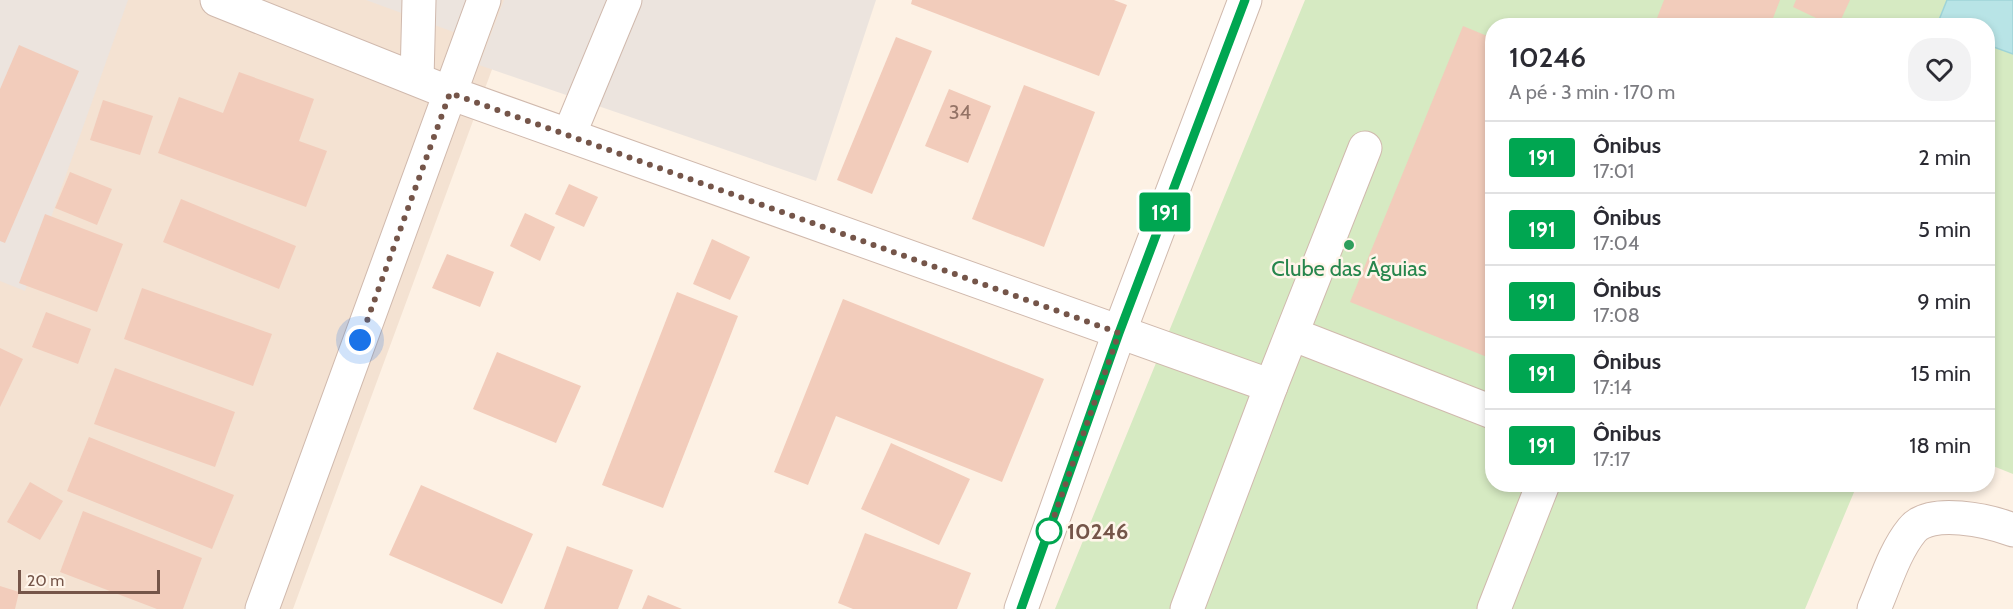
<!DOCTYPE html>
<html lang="pt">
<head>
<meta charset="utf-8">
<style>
	body { margin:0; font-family:Cabin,sans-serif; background:#f2f2f3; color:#2b2b33; height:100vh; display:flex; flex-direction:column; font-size:22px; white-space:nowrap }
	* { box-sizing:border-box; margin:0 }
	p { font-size:20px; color:#7c7c81 }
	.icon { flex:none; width:33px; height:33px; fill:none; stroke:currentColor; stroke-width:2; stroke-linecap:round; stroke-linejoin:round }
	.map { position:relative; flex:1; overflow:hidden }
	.drawer { position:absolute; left:1485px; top:18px; width:510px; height:474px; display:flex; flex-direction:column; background:#fff; border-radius:24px; box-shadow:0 3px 9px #0003 }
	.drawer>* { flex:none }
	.badge { padding:0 12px; border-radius:4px; font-size:21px; line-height:39px }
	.scale { position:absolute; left:18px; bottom:15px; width:142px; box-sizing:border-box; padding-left:6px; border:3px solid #755549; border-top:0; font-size:16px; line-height:21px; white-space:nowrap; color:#755549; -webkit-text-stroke:4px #fff5ea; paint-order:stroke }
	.you { position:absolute; width:30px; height:30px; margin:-15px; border:4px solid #fff; border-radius:50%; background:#1a73e8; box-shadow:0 0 0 9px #1a73e833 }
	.map>.badge { position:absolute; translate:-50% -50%; box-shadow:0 0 0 3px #fff }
	.round { display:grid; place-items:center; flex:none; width:63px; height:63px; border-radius:24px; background:#f2f2f3 }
	.summary { display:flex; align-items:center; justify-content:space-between; height:102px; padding:0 24px }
	h1 { font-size:28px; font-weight:600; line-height:45px }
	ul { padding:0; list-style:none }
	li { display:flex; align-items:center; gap:18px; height:72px; padding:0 24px; border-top:2px solid #e1e1e2 }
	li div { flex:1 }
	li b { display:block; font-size:22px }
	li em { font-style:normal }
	li .badge { min-width:66px; font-weight:700; text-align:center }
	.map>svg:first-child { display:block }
	.residential { fill:#f4e2d2 }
	.industrial { fill:#ece4de }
	.green { fill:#d6eac2 }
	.water { fill:#b8e4e6; stroke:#9ed4d8; stroke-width:1.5 }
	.building { fill:#f2ccbb }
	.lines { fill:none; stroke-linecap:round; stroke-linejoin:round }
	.minor-casing { stroke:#d0b9ad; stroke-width:35 }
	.minor { stroke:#fff; stroke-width:33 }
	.line-casing { stroke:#fff; stroke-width:14 }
	.line { stroke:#00a651; stroke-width:9 }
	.walk { stroke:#755549; stroke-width:6; stroke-dasharray:0 10.8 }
	.leisure-dot { fill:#2e9e5b; stroke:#fff5ea; stroke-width:2 }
	.stop-dot { fill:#fff; stroke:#00a651; stroke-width:3 }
	.labels { text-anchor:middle; stroke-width:5; stroke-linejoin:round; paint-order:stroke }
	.number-label { font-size:20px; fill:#947366 }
	.leisure-label { font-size:22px; fill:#27864d; stroke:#fff5ea }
	.stop-label { font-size:22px; font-weight:bold; fill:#755549; stroke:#fff5ea; text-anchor:start }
</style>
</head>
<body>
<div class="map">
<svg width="2013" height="609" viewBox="0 0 2013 609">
	<rect width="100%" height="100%" fill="#fdf1e4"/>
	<path class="residential" d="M0,0H523L508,26L293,609H0Z"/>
	<g class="industrial">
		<path d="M0,0H128L25,291L0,281Z"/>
		<path d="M366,0H472L459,34Z"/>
		<path d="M504,0H876L816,181L479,65Z"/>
	</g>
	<path class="green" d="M1305,0H2013V474L1988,464V26H1492V484L1857,485L1805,609H1055Z"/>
	<path class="water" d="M1947,0H2013V54L1988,45V26L1937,25Z"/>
	<g class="building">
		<path d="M912,0H1114L1127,5L1099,76L911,4Z"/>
		<path d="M1664,0H1780L1770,26H1654Z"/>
		<path d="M1796,0H1850L1838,26H1833L1793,7Z"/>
		<path d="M1463,26L1492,38V359L1350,302Z"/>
		<path d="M896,37L932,51L872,194L837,180Z"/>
		<path d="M19,45L79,71L5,243L0,241V89Z"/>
		<path d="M239,72L314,99L299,141L327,151L306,207L158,153L179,97L223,113Z"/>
		<path d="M1024,85L1095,112L1044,247L972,219Z"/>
		<path d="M949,89L991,106L968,163L925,146Z"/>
		<path d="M103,100L153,116L140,155L90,140Z"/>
		<path d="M70,172L112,189L97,225L55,208Z"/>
		<path d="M569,184L598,197L584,227L555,214Z"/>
		<path d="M181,199L296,246L279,289L163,242Z"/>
		<path d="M525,213L555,227L540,261L510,246Z"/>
		<path d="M45,214L123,244L97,312L19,283Z"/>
		<path d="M712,239L750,257L730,300L693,284Z"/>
		<path d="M447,254L494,272L480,307L432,288Z"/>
		<path d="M142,288L272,334L253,386L124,339Z"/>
		<path d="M677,292L738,316L663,508L602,485Z"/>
		<path d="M843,299L1044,379L1002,482L836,416L808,485L774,472Z"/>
		<path d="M46,312L91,329L78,364L32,347Z"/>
		<path d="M0,348L23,359L0,407Z"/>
		<path d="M497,352L581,386L556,443L473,409Z"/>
		<path d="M115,368L235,412L215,467L94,424Z"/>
		<path d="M89,437L234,495L212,549L67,491Z"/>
		<path d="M891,443L970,479L939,545L861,509Z"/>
		<path d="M30,482L63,501L40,540L7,522Z"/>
		<path d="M421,485L533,534L502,604L389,555Z"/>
		<path d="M83,511L202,558L183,609H157L60,572Z"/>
		<path d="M865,533L971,573L957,609H853L838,603Z"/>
		<path d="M567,546L633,570L618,609H544Z"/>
		<path d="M0,586L19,592L15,609H0Z"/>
		<path d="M648,595L682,609H642Z"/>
	</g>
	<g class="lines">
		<defs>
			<g id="minor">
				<path d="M217,0L450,93L1271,386L1365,148"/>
				<path d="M417,79L419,0"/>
				<path d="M569,135L625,0"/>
				<path d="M1292,334L1492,412"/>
				<path d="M262,609L484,0"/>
				<path d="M1021,609L1119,333L1245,0"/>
				<path d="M1187,609L1271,386"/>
				<path d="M1494,609L1543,484"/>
				<path d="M1874,609C1885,584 1894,552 1912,530C1930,507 1990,521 2013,530"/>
			</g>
		</defs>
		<use href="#minor" class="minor-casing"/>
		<use href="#minor" class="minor"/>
	</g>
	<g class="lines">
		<defs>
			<path id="line" d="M1021,609L1119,333L1245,0"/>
		</defs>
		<use href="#line" class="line-casing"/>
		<use href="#line" class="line"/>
		<path class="walk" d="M360,340L450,93L1119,333L1049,531"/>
	</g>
	<circle class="leisure-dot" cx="1349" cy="245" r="6"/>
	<circle class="stop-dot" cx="1049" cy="531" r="12"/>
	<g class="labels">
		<g class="number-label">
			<text x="960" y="119">34</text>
		</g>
		<g class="leisure-label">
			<text x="1349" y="276">Clube das Águias</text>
		</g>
		<g class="stop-label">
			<text x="1067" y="539">10246</text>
		</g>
	</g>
</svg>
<div class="scale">20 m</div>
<div class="you" style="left:360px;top:340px"></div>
<b class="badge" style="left:1165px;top:212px;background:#00a651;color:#fff">191</b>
<section class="drawer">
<div class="summary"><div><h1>10246</h1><p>A pé · 3 min · 170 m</p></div><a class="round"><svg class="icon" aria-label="heart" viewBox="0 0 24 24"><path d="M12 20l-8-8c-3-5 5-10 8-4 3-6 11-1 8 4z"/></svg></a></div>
<ul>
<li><span class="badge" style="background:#00a651;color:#fff">191</span><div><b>Ônibus</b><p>17:01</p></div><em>2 min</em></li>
<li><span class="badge" style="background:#00a651;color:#fff">191</span><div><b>Ônibus</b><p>17:04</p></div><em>5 min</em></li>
<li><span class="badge" style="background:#00a651;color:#fff">191</span><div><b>Ônibus</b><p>17:08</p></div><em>9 min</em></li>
<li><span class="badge" style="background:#00a651;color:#fff">191</span><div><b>Ônibus</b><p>17:14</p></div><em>15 min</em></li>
<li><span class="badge" style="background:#00a651;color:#fff">191</span><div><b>Ônibus</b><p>17:17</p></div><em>18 min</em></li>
</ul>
</section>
</div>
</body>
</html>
